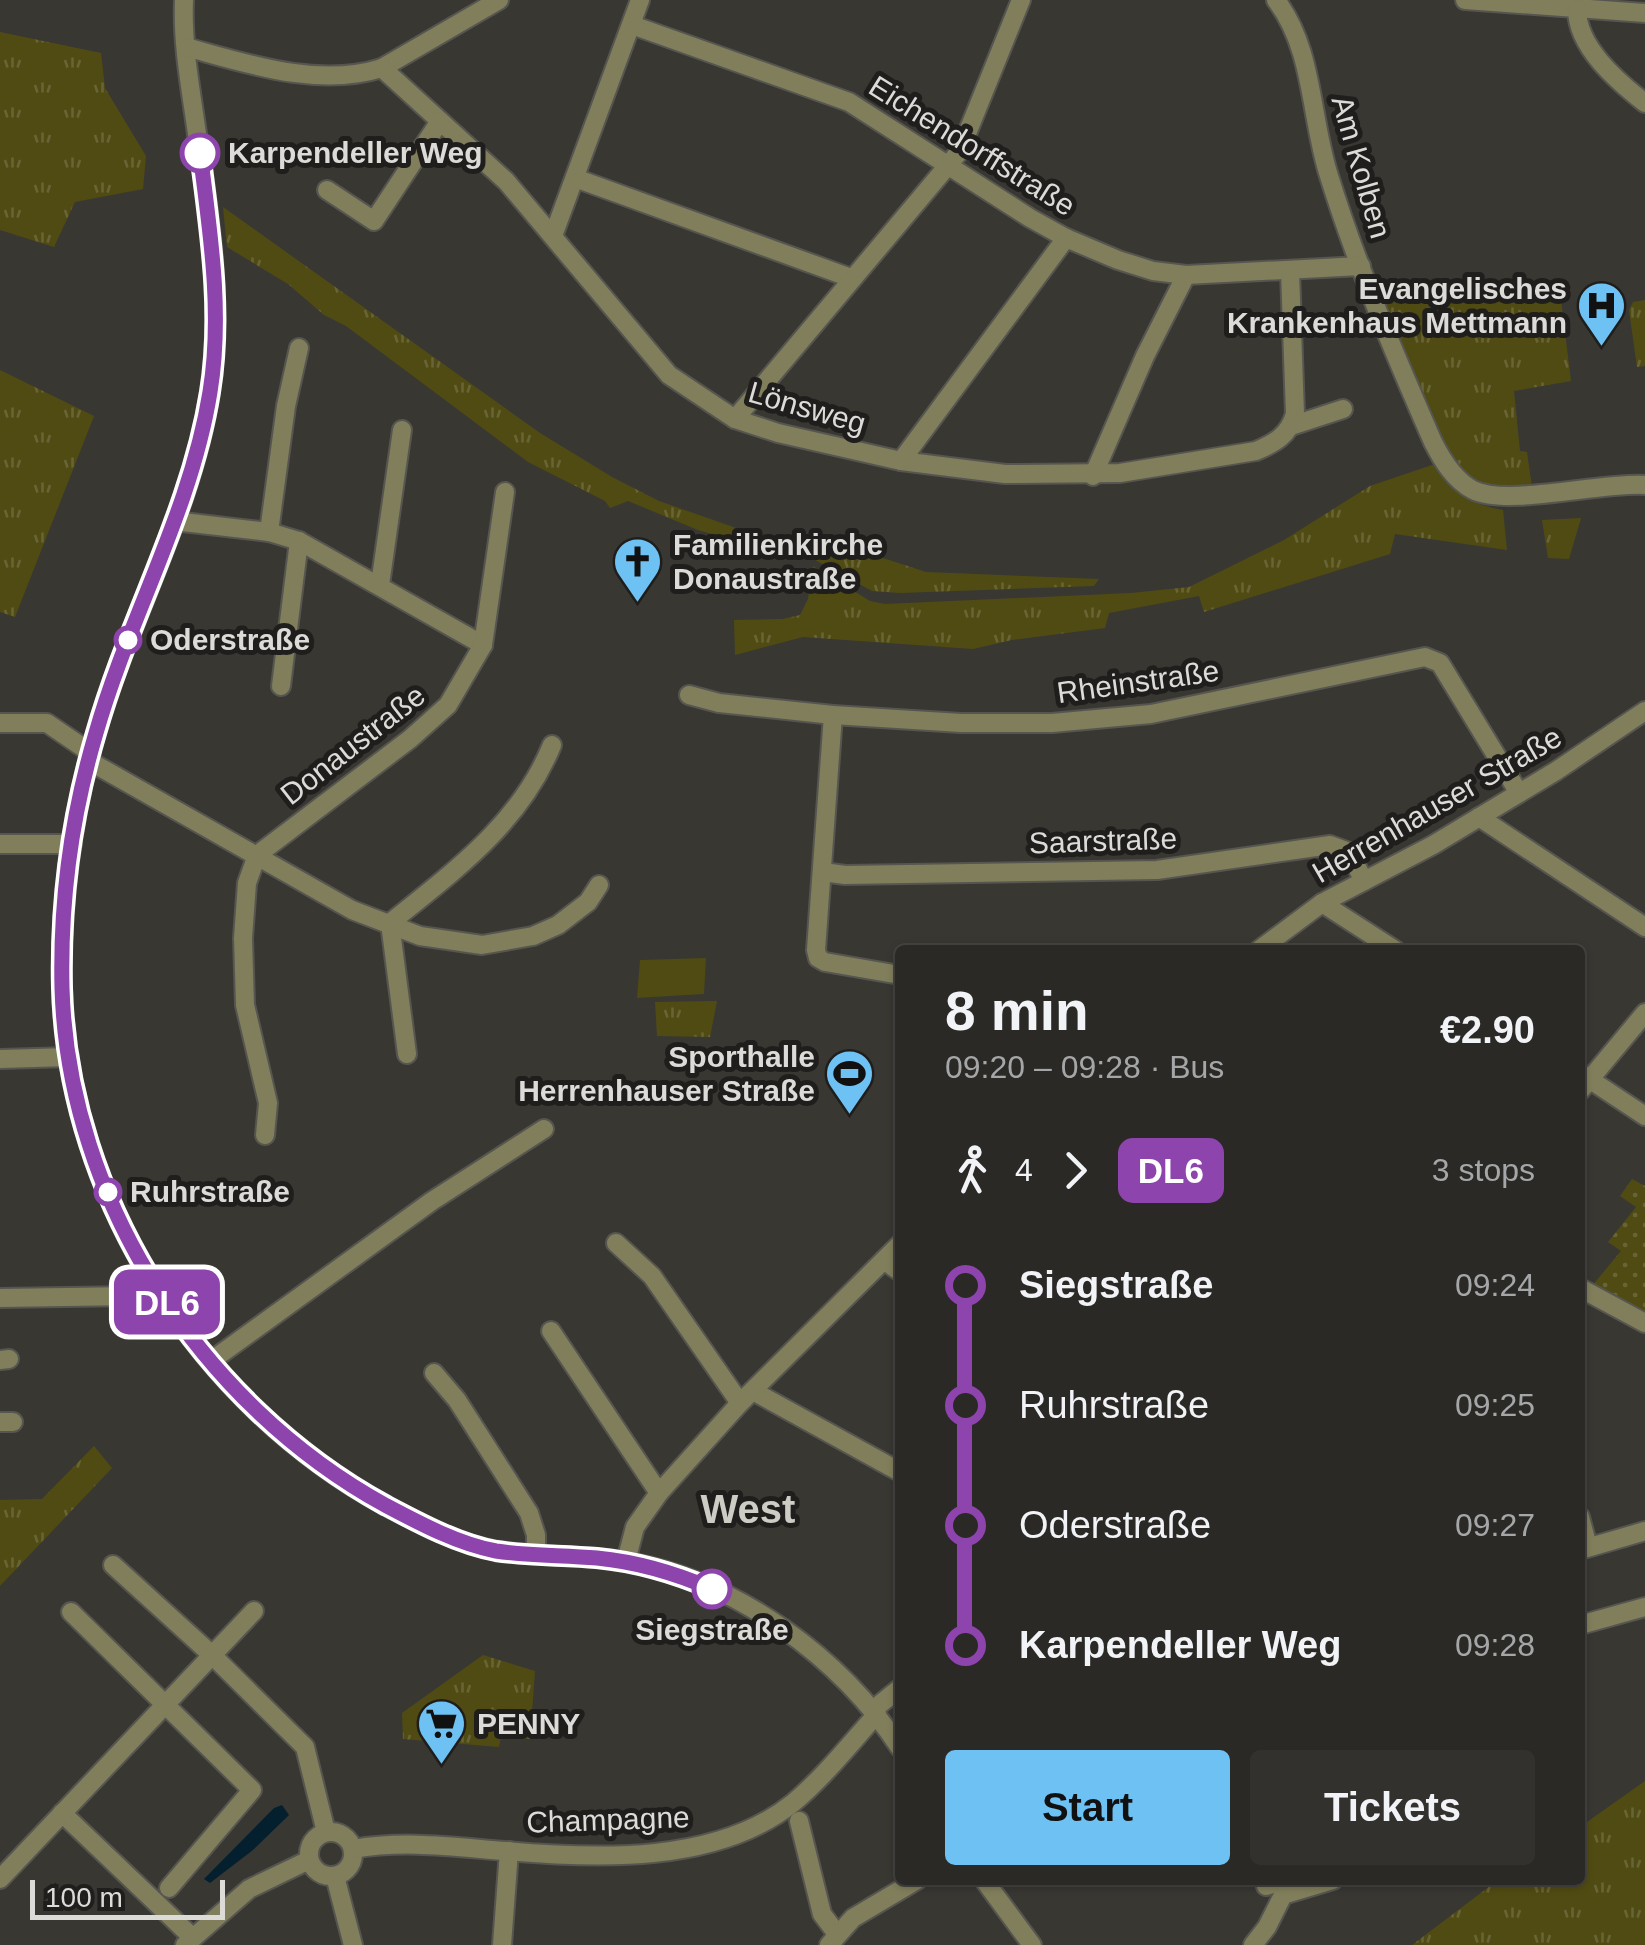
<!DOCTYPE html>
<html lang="en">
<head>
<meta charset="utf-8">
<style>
	body { margin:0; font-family:Arial,sans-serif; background:#32312e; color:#f1f3f6; height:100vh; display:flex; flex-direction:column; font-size:38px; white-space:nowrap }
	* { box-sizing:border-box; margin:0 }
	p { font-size:32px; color:#a5a6a7 }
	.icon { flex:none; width:55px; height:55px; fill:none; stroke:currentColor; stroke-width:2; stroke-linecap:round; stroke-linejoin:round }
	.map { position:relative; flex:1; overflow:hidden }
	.side { position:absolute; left:895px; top:945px; width:690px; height:940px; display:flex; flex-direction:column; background:#2a2926; border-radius:10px; box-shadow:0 2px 8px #0004,0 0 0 2px #464543 }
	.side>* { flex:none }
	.badge { padding:0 20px; border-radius:15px; font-size:35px; line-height:65px }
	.scale { position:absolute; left:30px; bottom:25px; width:195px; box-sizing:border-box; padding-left:10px; border:5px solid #dcdbd8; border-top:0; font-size:28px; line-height:35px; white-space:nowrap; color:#dcdbd8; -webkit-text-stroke:8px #1f1e1c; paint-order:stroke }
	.map>.badge { position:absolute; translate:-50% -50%; box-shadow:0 0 0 5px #fff }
	.legs { display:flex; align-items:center; gap:15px; height:110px; padding:0 50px; font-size:32px }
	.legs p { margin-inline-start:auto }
	.headline { display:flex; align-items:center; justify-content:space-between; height:170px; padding:0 50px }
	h1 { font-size:55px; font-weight:700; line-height:75px }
	.cta { display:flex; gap:20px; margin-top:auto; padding:20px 50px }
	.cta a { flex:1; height:115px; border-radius:10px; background:#6ec2f3; color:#111; font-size:40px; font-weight:700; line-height:115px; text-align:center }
	.cta a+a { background:#32312e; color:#f1f3f6 }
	ul { padding:0 50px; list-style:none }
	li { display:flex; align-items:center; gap:35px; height:120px; font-size:38px }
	li i { display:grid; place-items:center; width:15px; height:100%; margin:0 12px; background:currentColor }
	li i::after { content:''; width:25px; height:25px; margin:-12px; border:8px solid; border-radius:50%; background:#2a2926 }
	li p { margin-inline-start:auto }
	li:first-child i { background:linear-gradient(#0000 50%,currentColor 0) }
	li:last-child i { background:linear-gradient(currentColor 50%,#0000 0) }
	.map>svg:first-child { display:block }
	.grass { fill:url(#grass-tufts) }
	.garden { fill:url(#garden-dots) }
	.pitch { fill:#504b13 }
	.water { fill:#04202f }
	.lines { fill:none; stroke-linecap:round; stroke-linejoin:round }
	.minor-casing { stroke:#565550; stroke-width:22 }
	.minor { stroke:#807e5b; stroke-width:18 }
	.line-1-casing { stroke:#fff; stroke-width:22 }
	.line-1 { stroke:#8e44ad; stroke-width:15 }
	.stop-1-dot { fill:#fff; stroke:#8e44ad; stroke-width:5 }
	.labels { text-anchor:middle; stroke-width:10; stroke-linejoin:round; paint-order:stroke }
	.street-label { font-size:30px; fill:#dcdbd8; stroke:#1f1e1c }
	.stop-label { font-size:30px; font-weight:bold; fill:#dcdbd8; stroke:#1f1e1c; text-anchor:start }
	.poi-label { font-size:30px; font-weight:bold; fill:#dcdbd8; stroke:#1f1e1c; text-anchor:end }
	.district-label { font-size:40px; font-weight:bold; fill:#cdcdc6; stroke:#1f1e1c }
</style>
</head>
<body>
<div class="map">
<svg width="1645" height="1945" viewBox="0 0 1645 1945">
	<defs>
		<pattern id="grass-tufts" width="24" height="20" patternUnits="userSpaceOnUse" patternTransform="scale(2.5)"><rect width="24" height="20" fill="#504b13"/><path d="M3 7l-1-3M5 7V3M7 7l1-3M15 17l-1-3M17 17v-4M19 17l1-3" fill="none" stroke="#696435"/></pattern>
		<pattern id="garden-dots" width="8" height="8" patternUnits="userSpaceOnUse" patternTransform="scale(2.5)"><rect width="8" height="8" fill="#504b13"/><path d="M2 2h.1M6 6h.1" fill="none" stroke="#696435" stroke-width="1.8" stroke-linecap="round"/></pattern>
	</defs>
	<rect width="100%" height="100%" fill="#383732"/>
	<g class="grass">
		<path d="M0,32L101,53L105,88L146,156L143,189L75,202L54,247L0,230Z"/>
		<path d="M223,207L540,433L612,477L659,501L796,549L818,553L846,546L926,572L1099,579L1094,586L900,593L872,591L808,556L795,553L794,558L698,530L628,501L610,508L605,501L528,462L346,326L324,315L288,284L227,247Z"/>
		<path d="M1434,284L1448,304L1560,292L1571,381L1514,391L1520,451L1527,452L1532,487C1488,492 1471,486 1444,451L1382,301Z"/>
		<path d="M1645,300V366L1637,367L1629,310L1633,302Z"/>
		<path d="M0,370L94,416L15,617L0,612Z"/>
		<path d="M1435,464C1455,495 1467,503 1503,510L1507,550L1395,534L1390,554L1204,612L1199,596L1109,613L1105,628L1012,640L973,649L803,637L735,655L734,620L783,619L800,615L808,599L813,566L870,601L885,604L1131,593L1189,587L1284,540L1370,486Z"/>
		<path d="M1581,518L1569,559L1548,558L1542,520Z"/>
		<path d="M717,1001L710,1037L657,1036L655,1002Z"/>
		<path d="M94,1446L112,1468L0,1586V1500L42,1499Z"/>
		<path d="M483,1655L535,1671L530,1739L501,1737L499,1747L403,1739L402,1713Z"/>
		<path d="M1645,1781V1945H1412L1498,1880H1580V1827Z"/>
	</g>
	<path class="garden" d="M1632,1179L1645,1186V1315L1591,1287L1621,1251L1608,1242L1636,1207L1620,1196Z"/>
	<path class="pitch" d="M706,958L704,994L637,998L640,960Z"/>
	<path class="water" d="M282,1805L289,1815L253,1850L210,1883L204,1879L274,1808Z"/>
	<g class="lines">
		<defs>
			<g id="minor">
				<path d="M184,0C182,45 191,90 197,134C210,219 223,307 210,392C192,511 129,618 96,733C72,814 60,904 62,989C68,1200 203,1410 390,1508C422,1524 458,1544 494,1550C538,1558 584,1554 629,1562C737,1581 841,1658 900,1748"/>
				<path d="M1276,0C1314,50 1310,117 1329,176C1357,266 1395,355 1433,442C1442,460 1454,480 1473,490C1507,507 1601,482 1645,485"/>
				<path d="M1465,0L1645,13"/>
				<path d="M1577,9C1577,47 1617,81 1645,103"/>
				<path d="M632,25L849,102L1030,218L1066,238L1118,260L1153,271L1186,275L1361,266"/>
				<path d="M186,47C248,64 318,88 382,68L499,0"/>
				<path d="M382,68L506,181L669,375L735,419L778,433L901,461L1005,474L1120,473L1256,451C1275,443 1289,435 1295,414L1290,271"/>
				<path d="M575,178L851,278"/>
				<path d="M327,190L374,221L440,121"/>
				<path d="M553,236L640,0"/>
				<path d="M735,419L960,151L1021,0"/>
				<path d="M1291,426L1343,409"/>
				<path d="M901,461L1066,238"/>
				<path d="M1093,476L1145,356L1186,275"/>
				<path d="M174,521L269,532L299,541L483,645"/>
				<path d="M269,532L286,406L299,348"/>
				<path d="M380,585L402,430"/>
				<path d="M281,686L299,541"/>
				<path d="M689,695L719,703L833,715L961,723H1052L1151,714L1425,657L1440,663L1519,793"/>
				<path d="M833,715L816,950L818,958L825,962L900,975"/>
				<path d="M0,723H47L91,753"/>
				<path d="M89,761L352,910L420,936L482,945L533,936L558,925L588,902L599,885"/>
				<path d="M1479,817L1645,927"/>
				<path d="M0,844H72"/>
				<path d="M823,872L845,875L1157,870L1330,845L1349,852L1364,881"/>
				<path d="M1322,903L1395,950"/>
				<path d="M1259,950L1322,903L1433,845L1556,771L1645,711"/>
				<path d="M407,1054L390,923C454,871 520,824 552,745"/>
				<path d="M0,1059L69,1057"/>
				<path d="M1583,1075L1645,1116"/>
				<path d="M1580,1091L1645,1013"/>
				<path d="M265,1135L268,1103L245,1005L243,938L247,883L257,855L410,739L448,705L483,645L505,492"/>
				<path d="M616,1243L652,1276L740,1403"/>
				<path d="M884,1260L900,1272"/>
				<path d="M1580,1288L1645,1323"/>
				<path d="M0,1298L132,1296L155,1284"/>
				<path d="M551,1331L659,1493"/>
				<path d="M0,1360L9,1359"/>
				<path d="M211,1361L432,1201L544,1129"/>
				<path d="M434,1373L457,1400L529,1513L536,1535V1554"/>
				<path d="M753,1391L900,1472"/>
				<path d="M0,1422H13"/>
				<path d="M1580,1517L1588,1547"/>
				<path d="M1580,1550L1645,1531"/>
				<path d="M626,1561L635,1527L659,1493L740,1403L900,1244"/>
				<path d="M113,1565L212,1655L305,1747L326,1832"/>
				<path d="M71,1612L252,1790L169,1888"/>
				<path d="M1580,1625L1645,1607"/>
				<path d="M874,1709L900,1688"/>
				<path d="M62,1813L192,1937"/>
				<path d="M799,1821L822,1914L837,1934"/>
				<circle cx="331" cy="1854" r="22"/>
				<path d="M353,1849C404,1840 454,1847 505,1851C598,1859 717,1864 793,1803C824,1777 850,1744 877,1714"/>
				<path d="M335,1876L353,1945"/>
				<path d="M0,1879L254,1611"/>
				<path d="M984,1880L1032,1945"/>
				<path d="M1264,1880L1266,1886L1283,1880"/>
				<path d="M185,1945L249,1889L309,1860"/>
				<path d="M502,1945L509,1851"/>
				<path d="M829,1945L853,1918L917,1880"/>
				<path d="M1253,1945L1267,1927L1283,1895L1333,1880"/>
			</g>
		</defs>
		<use href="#minor" class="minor-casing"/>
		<use href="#minor" class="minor"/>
	</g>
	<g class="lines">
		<defs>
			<path id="line-1" d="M200,153C210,232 223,313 210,392C191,511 129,617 96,733C72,814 60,903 62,988C68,1200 201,1404 385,1505C419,1523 458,1544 496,1551C529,1556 563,1555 597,1558C638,1562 675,1573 712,1589"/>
		</defs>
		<use href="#line-1" class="line-1-casing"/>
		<use href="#line-1" class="line-1"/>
	</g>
	<defs>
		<symbol id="hospital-pin" viewBox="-11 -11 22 30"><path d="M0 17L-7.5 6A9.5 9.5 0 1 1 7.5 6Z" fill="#6ec2f3" stroke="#1f1e1c"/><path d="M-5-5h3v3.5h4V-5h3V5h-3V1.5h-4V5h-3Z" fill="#111"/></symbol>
		<symbol id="church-pin" viewBox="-11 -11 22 30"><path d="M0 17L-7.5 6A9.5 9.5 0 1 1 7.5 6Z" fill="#6ec2f3" stroke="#1f1e1c"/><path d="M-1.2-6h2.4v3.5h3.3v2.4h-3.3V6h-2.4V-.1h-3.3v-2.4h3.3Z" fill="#111"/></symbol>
		<symbol id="stadium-pin" viewBox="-11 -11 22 30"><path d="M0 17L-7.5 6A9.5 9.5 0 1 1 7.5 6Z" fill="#6ec2f3" stroke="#1f1e1c"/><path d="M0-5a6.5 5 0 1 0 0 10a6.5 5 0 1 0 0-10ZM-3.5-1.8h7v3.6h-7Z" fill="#111"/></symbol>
		<symbol id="supermarket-pin" viewBox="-11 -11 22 30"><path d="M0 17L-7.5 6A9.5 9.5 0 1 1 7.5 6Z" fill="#6ec2f3" stroke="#1f1e1c"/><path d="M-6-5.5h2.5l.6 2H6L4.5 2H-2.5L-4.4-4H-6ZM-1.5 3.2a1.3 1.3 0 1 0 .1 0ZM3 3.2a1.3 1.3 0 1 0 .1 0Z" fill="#111"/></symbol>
	</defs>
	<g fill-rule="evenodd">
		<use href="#hospital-pin" x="1574" y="278" width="55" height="75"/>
		<use href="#church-pin" x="610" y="534" width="55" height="75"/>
		<use href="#stadium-pin" x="822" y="1046" width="55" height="75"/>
		<use href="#supermarket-pin" x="414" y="1696" width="55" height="75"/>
	</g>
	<g class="stop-1-dot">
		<circle cx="200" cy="153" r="18"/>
		<circle cx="128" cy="640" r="12"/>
		<circle cx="108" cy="1192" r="12"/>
		<circle cx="712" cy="1589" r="18"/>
	</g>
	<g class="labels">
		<g class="street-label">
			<text transform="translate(972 146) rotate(32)" y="10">Eichendorffstraße</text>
			<text transform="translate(1361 167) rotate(74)" y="10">Am Kolben</text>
			<text transform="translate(807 408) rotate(16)" y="10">Lönsweg</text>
			<text transform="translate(1138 682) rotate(-8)" y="10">Rheinstraße</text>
			<text transform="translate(353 745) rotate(-38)" y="10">Donaustraße</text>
			<text transform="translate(1437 805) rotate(-30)" y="10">Herrenhauser Straße</text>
			<text transform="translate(1103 841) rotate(-2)" y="10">Saarstraße</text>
			<text transform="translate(608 1820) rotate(-2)" y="10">Champagne</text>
		</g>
		<g class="stop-label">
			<text x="228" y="163">Karpendeller Weg</text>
			<text x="150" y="650">Oderstraße</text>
			<text x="130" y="1202">Ruhrstraße</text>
			<text x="712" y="1640" text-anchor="middle">Siegstraße</text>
		</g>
		<g class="poi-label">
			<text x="1567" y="299">Evangelisches<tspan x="1567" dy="34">Krankenhaus Mettmann</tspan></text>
			<text x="673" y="555" text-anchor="start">Familienkirche<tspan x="673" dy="34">Donaustraße</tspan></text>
			<text x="815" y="1067">Sporthalle<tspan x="815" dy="34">Herrenhauser Straße</tspan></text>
			<text x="477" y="1734" text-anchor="start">PENNY</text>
		</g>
		<g class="district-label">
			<text x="748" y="1523">West</text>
		</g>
	</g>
</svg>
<div class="scale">100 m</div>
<b class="badge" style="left:167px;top:1302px;background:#8e44ad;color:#fff">DL6</b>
<section class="side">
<div class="headline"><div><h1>8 min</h1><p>09:20 – 09:28 · Bus</p></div><b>€2.90</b></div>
<div class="legs"><svg class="icon" aria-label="walk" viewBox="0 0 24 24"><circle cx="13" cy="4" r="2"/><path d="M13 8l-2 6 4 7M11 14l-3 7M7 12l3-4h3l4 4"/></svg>4<svg class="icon" aria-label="forward" viewBox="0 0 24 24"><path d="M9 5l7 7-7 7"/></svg><b class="badge" style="background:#8e44ad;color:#fff">DL6</b><p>3 stops</p></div>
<ul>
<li><i style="color:#8e44ad"></i><b>Siegstraße</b><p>09:24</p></li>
<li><i style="color:#8e44ad"></i><span>Ruhrstraße</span><p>09:25</p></li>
<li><i style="color:#8e44ad"></i><span>Oderstraße</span><p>09:27</p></li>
<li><i style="color:#8e44ad"></i><b>Karpendeller Weg</b><p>09:28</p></li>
</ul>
<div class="cta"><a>Start</a><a>Tickets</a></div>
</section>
</div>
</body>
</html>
